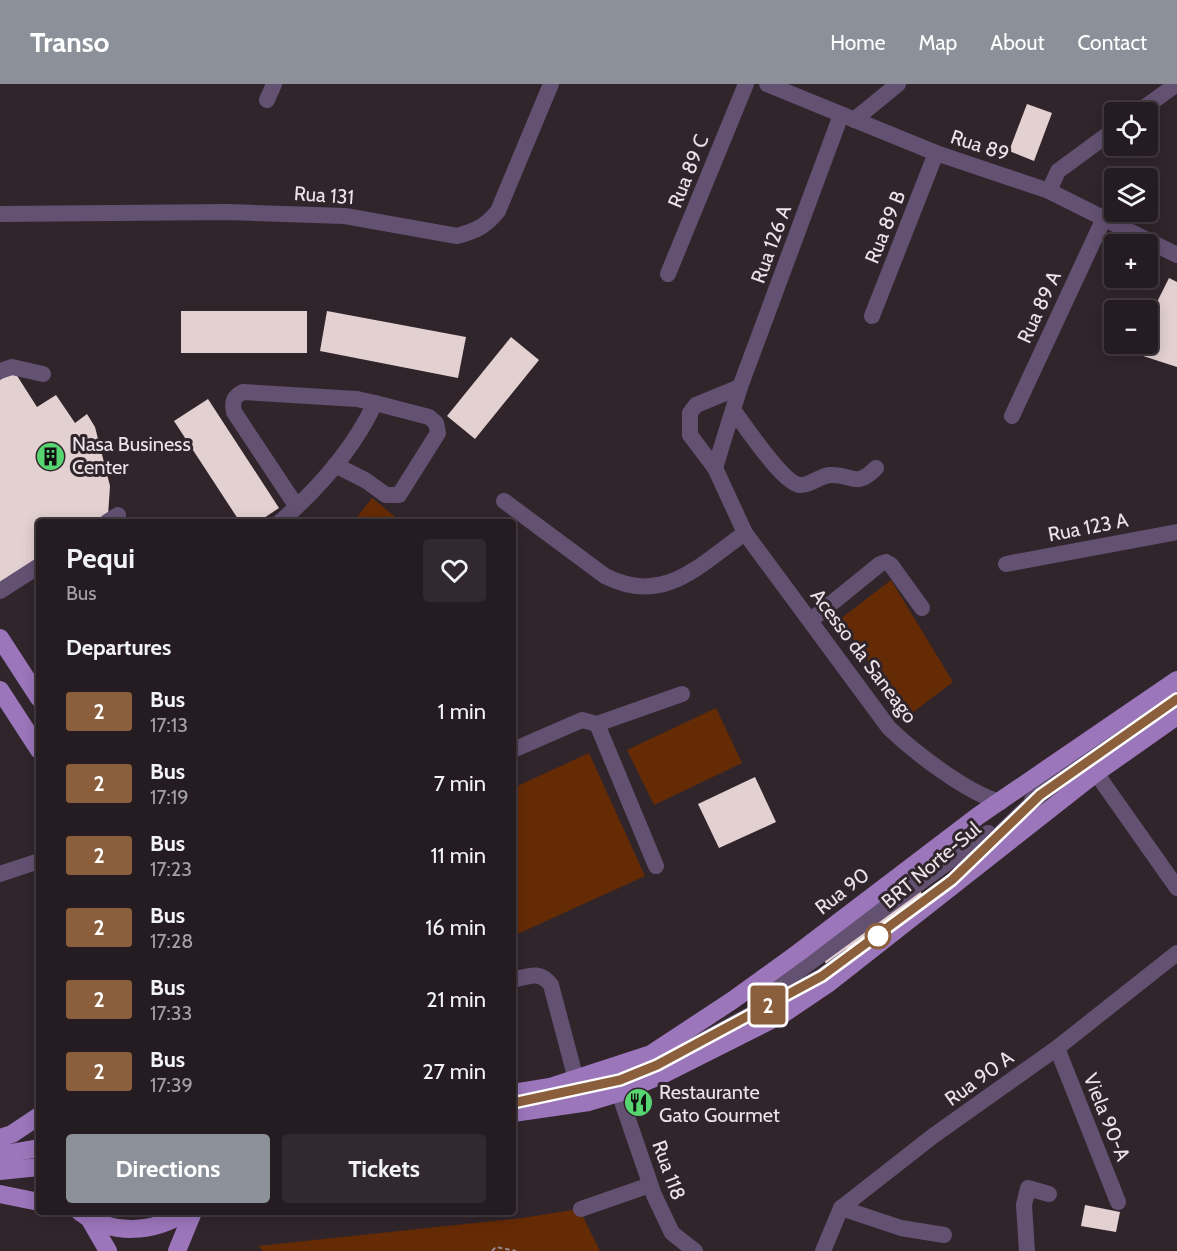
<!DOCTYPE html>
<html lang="en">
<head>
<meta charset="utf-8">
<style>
	body { margin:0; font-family:Cabin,sans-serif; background:#31292e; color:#f1f3f6; height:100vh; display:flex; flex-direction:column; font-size:22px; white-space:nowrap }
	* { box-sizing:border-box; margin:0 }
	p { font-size:20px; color:#a3a1a5 }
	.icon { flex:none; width:33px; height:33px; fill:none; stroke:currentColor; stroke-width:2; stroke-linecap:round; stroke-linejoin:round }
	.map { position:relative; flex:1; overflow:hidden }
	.drawer { position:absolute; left:36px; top:435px; width:480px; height:696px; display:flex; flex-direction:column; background:#251c21; border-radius:6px; box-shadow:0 3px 15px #0003,0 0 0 2px #423a3f }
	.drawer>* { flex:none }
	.badge { padding:0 12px; border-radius:4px; font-size:21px; line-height:39px }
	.tools { position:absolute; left:1104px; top:18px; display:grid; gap:12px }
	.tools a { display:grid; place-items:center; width:54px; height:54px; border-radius:6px; background:#251c21; box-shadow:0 3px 15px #0003,0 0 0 2px #423a3f; font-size:30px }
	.map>.badge { position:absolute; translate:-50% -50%; box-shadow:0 0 0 3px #fff }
	h2 { padding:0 30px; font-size:22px; line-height:54px }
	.round { display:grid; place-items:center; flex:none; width:63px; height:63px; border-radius:6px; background:#31292e }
	.overview { display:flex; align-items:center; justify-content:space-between; height:102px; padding:0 30px }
	h1 { font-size:28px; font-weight:800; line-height:45px }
	.primary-button { display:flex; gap:12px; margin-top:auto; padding:12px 30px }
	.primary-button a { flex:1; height:69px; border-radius:6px; background:#8c9099; color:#fff; font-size:24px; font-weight:800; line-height:69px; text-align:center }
	.primary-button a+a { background:#31292e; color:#f1f3f6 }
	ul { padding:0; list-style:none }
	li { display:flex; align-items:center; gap:18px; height:72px; padding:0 30px }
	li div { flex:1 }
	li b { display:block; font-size:22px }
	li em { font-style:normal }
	li .badge { min-width:66px; font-weight:700; text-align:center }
	header { display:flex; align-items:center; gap:36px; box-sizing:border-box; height:84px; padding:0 30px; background:#8c9099; color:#fff }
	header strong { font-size:28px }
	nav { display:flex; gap:33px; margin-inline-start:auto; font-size:21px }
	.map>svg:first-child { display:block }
	.green { fill:#652b05 }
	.building { fill:#e3d0d1 }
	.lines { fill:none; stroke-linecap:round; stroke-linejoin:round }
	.path { stroke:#968c92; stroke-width:2; stroke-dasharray:4.5 3; stroke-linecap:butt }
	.minor { stroke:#635172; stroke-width:16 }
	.major { stroke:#9c76bb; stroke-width:18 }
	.line-casing { stroke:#fff; stroke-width:14 }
	.line { stroke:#8b5e3c; stroke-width:9 }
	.stop-dot { fill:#fff; stroke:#8b5e3c; stroke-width:3 }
	.labels { text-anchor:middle; stroke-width:6; stroke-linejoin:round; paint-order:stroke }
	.street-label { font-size:20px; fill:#ebe3e8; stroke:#31252c }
	.poi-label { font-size:20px; fill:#ebe3e8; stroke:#31252c; text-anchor:start }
</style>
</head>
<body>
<header>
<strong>Transo</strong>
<nav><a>Home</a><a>Map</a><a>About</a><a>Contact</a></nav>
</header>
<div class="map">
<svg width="1177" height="1167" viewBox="0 0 1177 1167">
	<rect width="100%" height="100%" fill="#31252c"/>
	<g class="green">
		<path d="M372,414L398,435L396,438H353Z"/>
		<path d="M891,496L953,598L908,632L839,536Z"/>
		<path d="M716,624L742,679L654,721L627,666Z"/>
		<path d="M589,669L645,792L513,852V704Z"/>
		<path d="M579,1125L600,1167H263L258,1162L522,1134Z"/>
	</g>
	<g class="building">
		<path d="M1027,20L1052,29L1034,77L1009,67Z"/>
		<path d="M1169,194L1177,198V283L1140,271L1148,260V236Z"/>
		<rect x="181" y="227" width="126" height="42"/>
		<path d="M327,227L466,253L458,294L320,267Z"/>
		<path d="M511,253L539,276L475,355L447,332Z"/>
		<path d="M14,287L37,323L56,311L75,339L87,330L95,343L110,402L108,432L98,438H39V477L0,500V296Z"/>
		<path d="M208,315L279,424L258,438H240L174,337Z"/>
		<path d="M755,693L776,738L719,764L698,720Z"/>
		<path d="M918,804L922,810L911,818L914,823L834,883L827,881L823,875Z"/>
		<path d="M1085,1121L1120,1128L1116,1148L1081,1142Z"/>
	</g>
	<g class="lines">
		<path class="path" d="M492,1167L496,1163L516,1167"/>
		<g class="minor">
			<path d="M767,0L936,69L1049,107L1177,171"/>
			<path d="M267,16L274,0"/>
			<path d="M1138,28L1177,0"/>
			<path d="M854,36L898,0"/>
			<path d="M1049,107L1058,87L1114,46"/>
			<path d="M0,130L228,128L345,132L457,152C476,147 486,142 498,127L551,0"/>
			<path d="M668,190L746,0"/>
			<path d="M872,232L936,69"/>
			<path d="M0,287L12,283L43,290"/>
			<path d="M740,303L696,321L690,329V351L715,384L745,449L889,644C914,668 968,710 1001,718"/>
			<path d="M733,326C744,340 783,400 800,401C810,402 819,392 830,391C854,390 855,405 876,384"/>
			<path d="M1012,332L1105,132"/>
			<path d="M335,381L365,396L386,411H399L438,349L436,339L429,333L375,319"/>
			<path d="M715,384L740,303L841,31"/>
			<path d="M504,417L605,492C664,522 698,482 745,449"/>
			<path d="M107,438L118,431"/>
			<path d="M280,438C318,405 354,364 375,319L357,315L243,308C233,313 232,318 234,328L297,423"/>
			<path d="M1006,480L1177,448"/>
			<path d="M0,507L39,482"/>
			<path d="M811,536L880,480L886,478L891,481L922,524"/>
			<path d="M597,640L656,782"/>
			<path d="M513,666L582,636L597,640L682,610"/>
			<path d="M1096,689L1177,804"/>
			<path d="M1032,716L1177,615"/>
			<path d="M965,783L1040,711"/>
			<path d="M0,790L39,777"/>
			<path d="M513,896C529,892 540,886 551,901L574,988"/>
			<path d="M761,919L779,901L988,749"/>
			<path d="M1057,964L1118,1118"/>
			<path d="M619,1009L654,1111L672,1149L695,1167"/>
			<path d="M513,1019L620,996L657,981L822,892L850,872"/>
			<path d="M841,1124L901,1144L944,1151"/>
			<path d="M581,1125L650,1101"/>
			<path d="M823,1167L841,1124L933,1052L1057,964L1177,869"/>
			<path d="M1027,1167L1024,1121L1028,1104L1049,1110"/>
		</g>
		<g class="major">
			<path d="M0,554L39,614"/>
			<path d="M0,606L39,666"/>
			<path d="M513,1009L550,1003L651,970L733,916L798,869L978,732L1177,596"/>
			<path d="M513,1029L589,1018L619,1009L664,990L783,930L829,899L1096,689L1177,632"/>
			<path d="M0,1054L12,1050L39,1032"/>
			<path d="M0,1071L39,1064"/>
			<path d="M0,1087L39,1083"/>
			<path d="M0,1110L39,1118"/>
			<path d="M80,1128C112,1152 154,1149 186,1128"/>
			<path d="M89,1134L108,1167"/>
			<path d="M177,1167L193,1128"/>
		</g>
	</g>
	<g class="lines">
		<defs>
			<path id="line" d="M513,1019L620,996L657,981L822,892L952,796L1040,711L1177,615"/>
		</defs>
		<use href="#line" class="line-casing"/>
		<use href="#line" class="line"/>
	</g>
	<defs>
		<symbol id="building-disc" viewBox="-11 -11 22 22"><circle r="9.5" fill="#57d570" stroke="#31252c"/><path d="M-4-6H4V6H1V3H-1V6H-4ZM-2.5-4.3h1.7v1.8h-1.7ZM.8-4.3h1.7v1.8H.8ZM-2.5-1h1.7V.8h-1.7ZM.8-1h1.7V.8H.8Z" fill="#111"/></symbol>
		<symbol id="restaurant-disc" viewBox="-11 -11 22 22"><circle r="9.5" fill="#57d570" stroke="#31252c"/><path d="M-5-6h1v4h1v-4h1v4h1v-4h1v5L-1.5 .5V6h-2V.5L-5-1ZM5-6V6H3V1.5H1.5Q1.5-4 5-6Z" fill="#111"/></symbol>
	</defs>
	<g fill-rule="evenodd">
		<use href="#building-disc" x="34" y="356" width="33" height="33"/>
		<use href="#restaurant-disc" x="622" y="1002" width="33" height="33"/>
	</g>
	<circle class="stop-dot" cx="878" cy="852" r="12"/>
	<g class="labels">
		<g class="street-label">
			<text transform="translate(980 61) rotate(18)" y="7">Rua 89</text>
			<text transform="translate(688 87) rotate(-68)" y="7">Rua 89 C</text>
			<text transform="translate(324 111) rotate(4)" y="7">Rua 131</text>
			<text transform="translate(885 143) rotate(-68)" y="7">Rua 89 B</text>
			<text transform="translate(771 160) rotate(-70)" y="7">Rua 126 A</text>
			<text transform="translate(1039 223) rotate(-65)" y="7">Rua 89 A</text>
			<text transform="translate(1088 443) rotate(-11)" y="7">Rua 123 A</text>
			<text transform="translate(864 572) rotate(53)" y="7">Acesso da Saneago</text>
			<text transform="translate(931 781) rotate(-40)" y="7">BRT Norte-Sul</text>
			<text transform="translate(842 807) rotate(-38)" y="7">Rua 90</text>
			<text transform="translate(979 994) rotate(-36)" y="7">Rua 90 A</text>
			<text transform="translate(1107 1033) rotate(68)" y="7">Viela 90-A</text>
			<text transform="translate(669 1086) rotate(70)" y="7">Rua 118</text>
		</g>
		<g class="poi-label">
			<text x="72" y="367">Nasa Business<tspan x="72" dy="23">Center</tspan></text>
			<text x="659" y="1015">Restaurante<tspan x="659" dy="23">Gato Gourmet</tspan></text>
		</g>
	</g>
</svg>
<div class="tools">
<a><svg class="icon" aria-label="locate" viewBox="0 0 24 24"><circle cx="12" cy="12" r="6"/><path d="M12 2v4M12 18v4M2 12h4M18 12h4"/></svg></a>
<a><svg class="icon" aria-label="layers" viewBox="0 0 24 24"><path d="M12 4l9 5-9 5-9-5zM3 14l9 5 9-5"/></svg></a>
<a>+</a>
<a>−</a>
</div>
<b class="badge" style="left:768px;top:921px;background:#8b5e3c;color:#fff">2</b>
<section class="drawer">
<div class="overview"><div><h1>Pequi</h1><p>Bus</p></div><a class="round"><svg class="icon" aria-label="heart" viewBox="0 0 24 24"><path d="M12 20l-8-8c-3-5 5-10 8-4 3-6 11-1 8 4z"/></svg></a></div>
<h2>Departures</h2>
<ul>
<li><span class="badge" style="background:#8b5e3c;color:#fff">2</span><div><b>Bus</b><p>17:13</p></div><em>1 min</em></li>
<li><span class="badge" style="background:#8b5e3c;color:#fff">2</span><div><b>Bus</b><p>17:19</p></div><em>7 min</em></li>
<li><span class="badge" style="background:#8b5e3c;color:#fff">2</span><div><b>Bus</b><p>17:23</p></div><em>11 min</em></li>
<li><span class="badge" style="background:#8b5e3c;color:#fff">2</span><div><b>Bus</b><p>17:28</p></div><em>16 min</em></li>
<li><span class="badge" style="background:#8b5e3c;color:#fff">2</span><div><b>Bus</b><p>17:33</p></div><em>21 min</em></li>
<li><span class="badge" style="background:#8b5e3c;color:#fff">2</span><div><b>Bus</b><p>17:39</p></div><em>27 min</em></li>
</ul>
<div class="primary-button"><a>Directions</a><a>Tickets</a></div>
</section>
</div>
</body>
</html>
